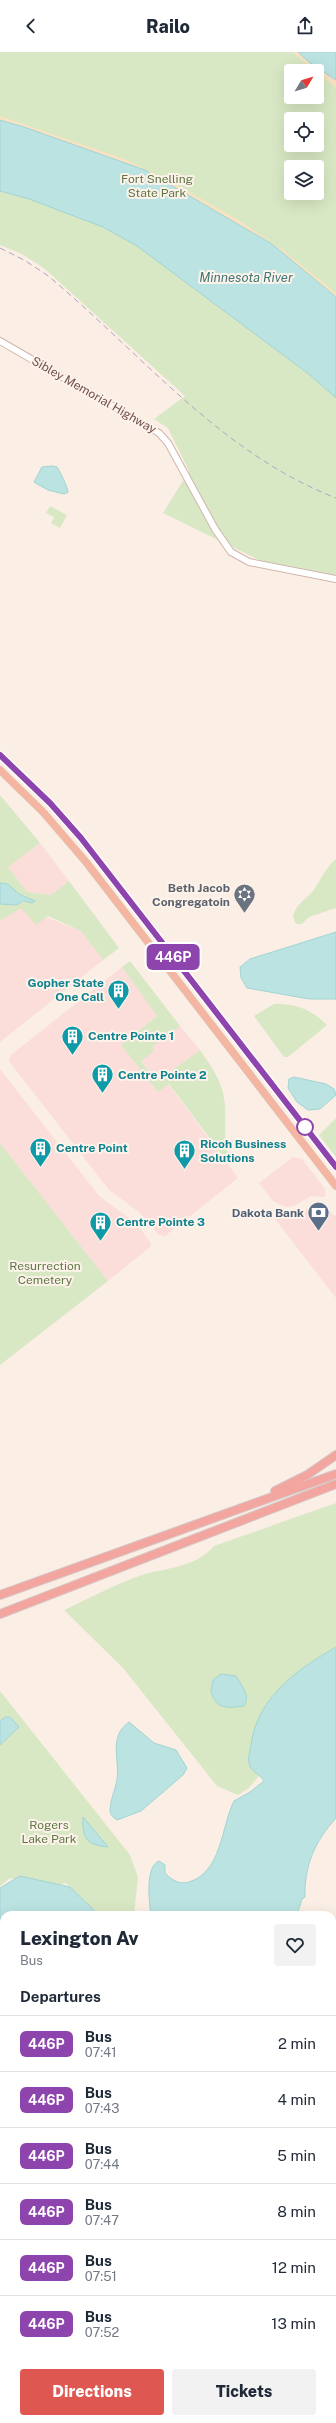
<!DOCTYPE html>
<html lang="en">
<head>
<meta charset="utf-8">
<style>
	body { margin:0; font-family:"Public Sans",sans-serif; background:#f2f2f3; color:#1f2937; height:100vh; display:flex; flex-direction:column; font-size:15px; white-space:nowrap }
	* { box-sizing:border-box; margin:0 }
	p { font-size:13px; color:#747a83 }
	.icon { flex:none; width:22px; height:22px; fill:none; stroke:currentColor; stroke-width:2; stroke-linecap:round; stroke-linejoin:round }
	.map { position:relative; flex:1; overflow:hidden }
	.side { position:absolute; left:0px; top:1859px; width:336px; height:512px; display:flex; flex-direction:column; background:#fff; border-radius:12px 12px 0 0; box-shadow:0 4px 16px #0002 }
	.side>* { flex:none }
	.badge { padding:0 8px; border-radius:6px; font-size:14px; line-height:26px }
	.needle { width:26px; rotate:52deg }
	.buttons { position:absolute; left:284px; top:12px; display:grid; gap:8px }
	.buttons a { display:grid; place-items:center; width:40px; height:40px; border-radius:4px; background:#fff; box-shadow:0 4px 16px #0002; font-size:20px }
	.map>.badge { position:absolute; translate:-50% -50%; box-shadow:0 0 0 2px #fff }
	h2 { padding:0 20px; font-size:15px; line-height:36px }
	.round { display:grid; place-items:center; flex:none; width:42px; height:42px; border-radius:4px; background:#f2f2f3 }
	.overview { display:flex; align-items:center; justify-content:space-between; height:68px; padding:0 20px }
	h1 { font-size:19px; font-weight:800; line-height:30px }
	.primary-button { display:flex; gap:8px; margin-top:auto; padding:8px 20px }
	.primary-button a { flex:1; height:46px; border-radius:4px; background:#de5751; color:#fff; font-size:16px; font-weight:800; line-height:46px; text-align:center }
	.primary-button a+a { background:#f2f2f3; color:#1f2937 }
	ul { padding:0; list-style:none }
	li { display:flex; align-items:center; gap:12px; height:56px; padding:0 20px; border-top:1px solid #e0e1e3 }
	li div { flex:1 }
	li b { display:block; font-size:15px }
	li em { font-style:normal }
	li .badge { min-width:44px; font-weight:700; text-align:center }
	header { display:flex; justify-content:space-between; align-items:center; height:52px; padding:0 20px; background:#fff; font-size:18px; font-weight:800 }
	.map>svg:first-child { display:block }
	.commercial { fill:#fbddd9 }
	.education { fill:#ebe2f7 }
	.green { fill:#d9e8c4; fill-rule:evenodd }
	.sand { fill:#f8e2c2 }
	.water { fill:#bbe3e2; stroke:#a2d4d3 }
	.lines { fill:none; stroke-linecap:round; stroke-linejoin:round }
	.secondary-casing { stroke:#d1b6ad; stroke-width:8 }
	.trunk-casing { stroke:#d5cbc9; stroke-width:8 }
	.motorway-casing { stroke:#d5cbc9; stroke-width:10 }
	.secondary { stroke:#fff; stroke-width:6 }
	.trunk { stroke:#f4b6a0; stroke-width:7 }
	.motorway { stroke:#f2a69f; stroke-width:8 }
	.rail { stroke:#afa4c4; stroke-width:1; stroke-dasharray:6 4; stroke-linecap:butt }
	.line-casing { stroke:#fff; stroke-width:9 }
	.line { stroke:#8e44ad; stroke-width:6 }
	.stop-dot { fill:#fff; stroke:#8e44ad; stroke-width:2 }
	.labels { text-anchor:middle; stroke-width:4; stroke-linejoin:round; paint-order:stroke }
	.park-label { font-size:12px; fill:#5d7844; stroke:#fef3eb }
	.street-label { font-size:12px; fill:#72524c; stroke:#fef3eb }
	.worship-label { font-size:12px; font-weight:bold; fill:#5b616d; stroke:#fef3eb; text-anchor:end }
	.culture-label { font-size:12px; font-weight:bold; fill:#0d838f; stroke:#fef3eb; text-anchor:start }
	.service-label { font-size:12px; font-weight:bold; fill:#4e5e75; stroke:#fef3eb; text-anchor:end }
	.water-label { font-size:13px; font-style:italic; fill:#407776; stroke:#fef3eb }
</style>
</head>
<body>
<header><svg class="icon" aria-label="back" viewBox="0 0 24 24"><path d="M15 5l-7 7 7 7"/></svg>Railo<svg class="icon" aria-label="share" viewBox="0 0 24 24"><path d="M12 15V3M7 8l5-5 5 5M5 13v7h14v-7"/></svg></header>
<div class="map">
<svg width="336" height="2371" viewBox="0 0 336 2371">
	<rect width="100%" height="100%" fill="#fbeee5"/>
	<g class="commercial">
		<path d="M40,791L69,829L51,843L27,840L8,815Z"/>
		<path d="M21,855L81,879L103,908L0,990V869Z"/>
		<path d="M122,915L157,964L121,993L158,1040L168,1032L238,1126L165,1184L159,1183L139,1160L109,1138L9,1009L11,1003Z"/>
		<path d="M180,974L200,998L157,1029L141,1008L153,1000V994Z"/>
		<path d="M0,1017L99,1144L137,1172L151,1192L150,1195L108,1229L0,1091Z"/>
		<path d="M293,1105L302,1107L325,1137V1145L311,1144L294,1154L286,1155L273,1149L259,1131Z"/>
		<path d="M320,1154L336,1164V1246L275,1167L278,1164H292L309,1156Z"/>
	</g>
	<path class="education" d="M0,2143L4,2148V2353L0,2349Z"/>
	<g class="green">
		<path d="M0,0H298L310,11L336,28V524L261,509L163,461L189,419L168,376L154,367L185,344L45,217L22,202L0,193ZM291,19H317V45H291ZM291,67H317V93H291ZM291,115H317V141H291Z"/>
		<path d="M50,454L67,463L60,476L51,471L54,465L46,461Z"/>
		<path d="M0,743L40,791L8,815L27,840L51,843L69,829L119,896L103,908L81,879L48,864L36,873L21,856L0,869V852L16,853L28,849L26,844L19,842L6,831H0Z"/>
		<path d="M336,807V856L309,865L302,872H296L293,865C296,851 306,848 314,838C321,827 326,815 336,807Z"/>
		<path d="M130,909L180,974L153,994V1000L141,1009L157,1029L200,998C212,1015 224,1032 225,1054C226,1072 223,1088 229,1106L226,1108L169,1032L158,1040L121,993L157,964L122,915Z"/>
		<path d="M274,952C296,951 312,958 327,973L288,1005H284L254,964Z"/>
		<path d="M336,1066V1105L319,1083Z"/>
		<path d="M0,1091L108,1229L0,1313Z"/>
		<path d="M336,1451V1597L262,1720L249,1736L238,1743L217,1734L123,1616L64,1558C88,1547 114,1533 139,1524C166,1515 194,1517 214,1494Z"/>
		<path d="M0,1639L130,1803L138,1825L134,1863H99L66,1831L45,1838L10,1826L0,1834Z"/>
	</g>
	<g class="sand">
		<path d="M292,0H298L310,11L336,28V36Z"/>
		<path d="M0,64L127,108L177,133L240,169L284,199L336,241V245L272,192L145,118L24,75L0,68Z"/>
	</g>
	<g class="water">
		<path d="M298,0H336V28L310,11Z"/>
		<path d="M0,68L24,75L145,118L272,192L336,245V346L310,323L137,194L103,175L29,147L0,139Z"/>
		<path d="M52,414L57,415C60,420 67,433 68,440L64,442L48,438L34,430L42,415Z"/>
		<path d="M0,831L8,832L19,842L35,849L32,851L24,849L16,853L0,852Z"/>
		<path d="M336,880V947H309L247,936L241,926L240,915L250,907Z"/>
		<path d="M294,1025L326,1032L334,1037L336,1043L320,1057L308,1058L297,1050L288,1036L289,1027Z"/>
		<path d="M336,1595V1766C315,1789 304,1814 305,1845L302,1847L297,1863H151C149,1850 145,1814 159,1809L165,1813V1821C172,1828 179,1833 189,1830C222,1820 221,1775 234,1749L250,1740L264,1729C261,1723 252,1720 250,1714C247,1707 250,1699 251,1693C257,1645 298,1617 336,1595Z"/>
		<path d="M221,1622L236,1624C241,1633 251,1644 244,1654C228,1656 216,1658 211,1639L213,1628Z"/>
		<path d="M5,1665H10L19,1675L0,1693V1669Z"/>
		<path d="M129,1670L154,1691L176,1698L187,1716L183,1723L141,1759L117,1768C114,1766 111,1764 110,1759C110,1749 115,1738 117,1728C120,1707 108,1685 129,1670Z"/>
		<path d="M83,1765L108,1795C86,1793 82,1786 83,1765Z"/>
		<path d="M20,1824L70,1835L99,1863H4V2041L0,2044V1836Z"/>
		<path d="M4,2280V2325L0,2329V2284Z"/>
	</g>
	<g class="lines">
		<defs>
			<g id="secondary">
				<path d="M0,289L159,381L168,391L215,477L231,500L249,510L336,527"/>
				<path d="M332,2259L336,2258"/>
				<path d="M0,2368L4,2366"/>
			</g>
			<g id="trunk">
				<path d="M0,703L50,751L81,786L336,1115"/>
				<path d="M0,718L43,760L86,810L336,1134"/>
			</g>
			<g id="motorway">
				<path d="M275,1439L307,1423L336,1403"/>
				<path d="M0,1543L336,1422"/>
				<path d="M0,1562L336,1432"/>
			</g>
		</defs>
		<use href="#secondary" class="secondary-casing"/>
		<use href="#trunk" class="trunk-casing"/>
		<use href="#motorway" class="motorway-casing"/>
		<use href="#secondary" class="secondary"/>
		<use href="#trunk" class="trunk"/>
		<use href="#motorway" class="motorway"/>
		<path class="rail" d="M0,196L24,208L47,223C141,301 220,401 336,446"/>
	</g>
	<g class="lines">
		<defs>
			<path id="line" d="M0,703L50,751L81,786L336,1115"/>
		</defs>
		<use href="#line" class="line-casing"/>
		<use href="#line" class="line"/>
	</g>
	<defs>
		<symbol id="synagogue-pin" viewBox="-11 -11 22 30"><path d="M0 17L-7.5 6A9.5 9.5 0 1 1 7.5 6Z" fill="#6b7280" stroke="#fef3eb"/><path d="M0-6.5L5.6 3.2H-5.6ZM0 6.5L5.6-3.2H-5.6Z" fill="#fff"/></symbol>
		<symbol id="building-pin" viewBox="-11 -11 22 30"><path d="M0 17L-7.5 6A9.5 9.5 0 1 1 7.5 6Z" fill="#0f9aa8" stroke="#fef3eb"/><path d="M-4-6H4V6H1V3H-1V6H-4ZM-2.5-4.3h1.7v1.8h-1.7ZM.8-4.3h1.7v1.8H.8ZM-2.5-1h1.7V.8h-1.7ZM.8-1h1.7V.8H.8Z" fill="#fff"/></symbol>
		<symbol id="bank-pin" viewBox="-11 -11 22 30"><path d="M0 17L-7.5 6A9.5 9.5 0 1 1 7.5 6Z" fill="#5c6f8a" stroke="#fef3eb"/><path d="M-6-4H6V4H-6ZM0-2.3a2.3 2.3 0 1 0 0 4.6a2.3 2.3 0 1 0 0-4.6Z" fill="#fff"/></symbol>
	</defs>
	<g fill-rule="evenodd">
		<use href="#synagogue-pin" x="232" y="830" width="25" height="34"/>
		<use href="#building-pin" x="106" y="926" width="25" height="34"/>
		<use href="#building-pin" x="60" y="972" width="25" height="34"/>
		<use href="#building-pin" x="90" y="1010" width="25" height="34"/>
		<use href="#building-pin" x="28" y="1084" width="25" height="34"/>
		<use href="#building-pin" x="172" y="1086" width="25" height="34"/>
		<use href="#bank-pin" x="306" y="1148" width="25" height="34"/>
		<use href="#building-pin" x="88" y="1158" width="25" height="34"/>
	</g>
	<circle class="stop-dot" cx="305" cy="1075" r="8"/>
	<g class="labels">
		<g class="park-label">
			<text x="157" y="131">Fort Snelling<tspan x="157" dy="14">State Park</tspan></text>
			<text x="45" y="1218">Resurrection<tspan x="45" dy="14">Cemetery</tspan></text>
			<text x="49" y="1777">Rogers<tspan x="49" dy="14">Lake Park</tspan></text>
		</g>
		<g class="street-label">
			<text transform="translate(94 343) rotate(30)" y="4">Sibley Memorial Highway</text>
		</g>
		<g class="worship-label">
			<text x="230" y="840">Beth Jacob<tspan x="230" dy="14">Congregatoin</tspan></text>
		</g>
		<g class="culture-label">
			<text x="104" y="935" text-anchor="end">Gopher State<tspan x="104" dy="14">One Call</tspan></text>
			<text x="88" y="988">Centre Pointe 1</text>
			<text x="118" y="1027">Centre Pointe 2</text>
			<text x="200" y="1096">Ricoh Business<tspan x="200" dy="14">Solutions</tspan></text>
			<text x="56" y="1100">Centre Point</text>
			<text x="116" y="1174">Centre Pointe 3</text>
		</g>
		<g class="service-label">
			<text x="304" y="1165">Dakota Bank</text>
		</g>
		<g class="water-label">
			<text x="246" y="230">Minnesota River</text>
		</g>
	</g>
</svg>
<div class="buttons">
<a><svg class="needle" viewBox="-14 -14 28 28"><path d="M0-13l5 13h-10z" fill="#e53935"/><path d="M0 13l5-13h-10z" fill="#747a83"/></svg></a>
<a><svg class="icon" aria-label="locate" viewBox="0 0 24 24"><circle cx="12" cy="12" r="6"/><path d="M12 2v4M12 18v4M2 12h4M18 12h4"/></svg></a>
<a><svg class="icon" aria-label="layers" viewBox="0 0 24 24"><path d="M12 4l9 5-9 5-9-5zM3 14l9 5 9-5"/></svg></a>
</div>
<b class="badge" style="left:173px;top:905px;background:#8e44ad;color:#fff">446P</b>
<section class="side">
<div class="overview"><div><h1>Lexington Av</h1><p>Bus</p></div><a class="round"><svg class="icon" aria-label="heart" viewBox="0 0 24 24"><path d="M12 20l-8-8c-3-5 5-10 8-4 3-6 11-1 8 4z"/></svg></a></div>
<h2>Departures</h2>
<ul>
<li><span class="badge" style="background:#8e44ad;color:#fff">446P</span><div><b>Bus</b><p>07:41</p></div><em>2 min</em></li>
<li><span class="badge" style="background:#8e44ad;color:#fff">446P</span><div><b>Bus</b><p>07:43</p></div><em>4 min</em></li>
<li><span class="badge" style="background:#8e44ad;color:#fff">446P</span><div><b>Bus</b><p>07:44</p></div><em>5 min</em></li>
<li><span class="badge" style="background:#8e44ad;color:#fff">446P</span><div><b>Bus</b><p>07:47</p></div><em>8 min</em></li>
<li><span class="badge" style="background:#8e44ad;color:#fff">446P</span><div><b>Bus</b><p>07:51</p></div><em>12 min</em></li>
<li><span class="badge" style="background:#8e44ad;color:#fff">446P</span><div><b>Bus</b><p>07:52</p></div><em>13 min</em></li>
</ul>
<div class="primary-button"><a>Directions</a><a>Tickets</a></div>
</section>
</div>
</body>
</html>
